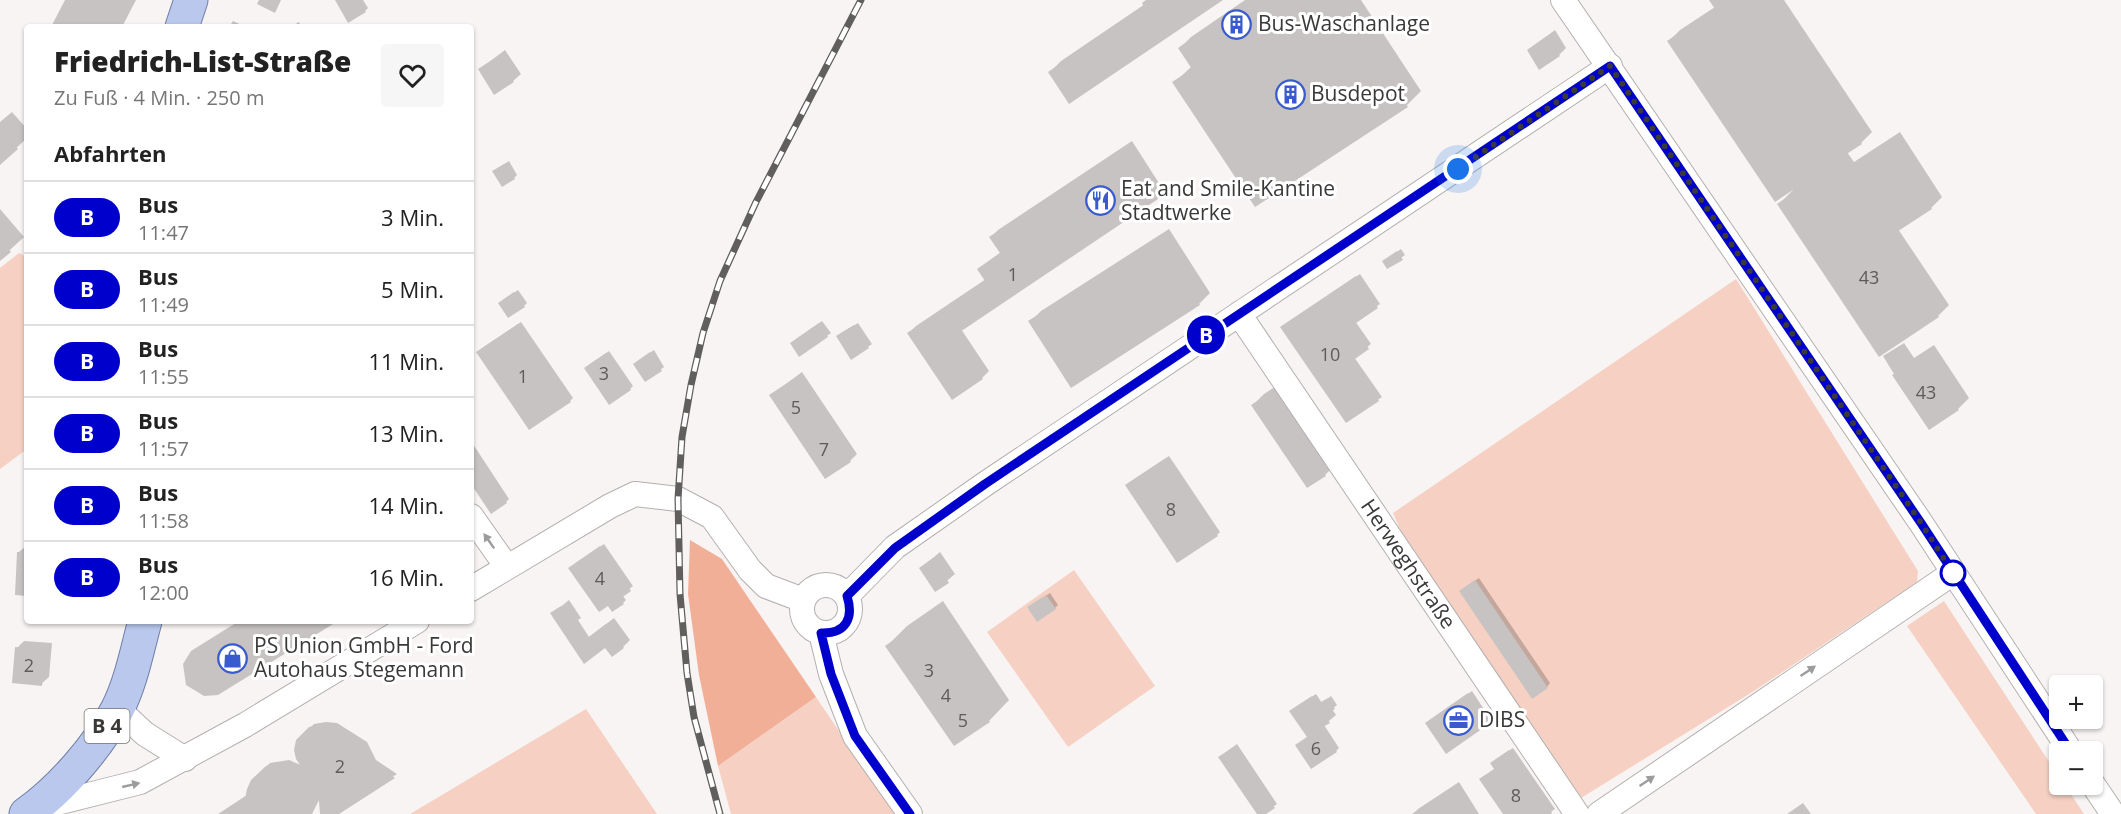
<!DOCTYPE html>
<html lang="de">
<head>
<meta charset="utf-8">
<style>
	body { margin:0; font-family:"Open Sans",sans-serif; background:#f6f6f6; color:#222; height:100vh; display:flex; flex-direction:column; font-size:22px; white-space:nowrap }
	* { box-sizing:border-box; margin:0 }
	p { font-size:20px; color:#767676 }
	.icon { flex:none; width:33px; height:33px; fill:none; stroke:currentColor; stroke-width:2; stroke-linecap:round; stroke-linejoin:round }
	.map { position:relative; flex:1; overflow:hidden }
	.details { position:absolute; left:24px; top:24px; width:450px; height:600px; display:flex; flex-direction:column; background:#fff; border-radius:6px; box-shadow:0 2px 4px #0004 }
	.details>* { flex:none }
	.badge { padding:0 12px; border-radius:20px; font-size:21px; line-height:39px }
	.tools { position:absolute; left:2049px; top:675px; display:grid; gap:12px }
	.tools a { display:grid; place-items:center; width:54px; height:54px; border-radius:6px; background:#fff; box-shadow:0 2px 4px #0004; font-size:30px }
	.you { position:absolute; width:30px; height:30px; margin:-15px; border:4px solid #fff; border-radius:50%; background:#1a73e8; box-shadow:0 0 0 9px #1a73e833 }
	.map>.badge { position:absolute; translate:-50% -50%; box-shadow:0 0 0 3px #fff }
	h2 { padding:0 30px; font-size:22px; line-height:54px }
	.round { display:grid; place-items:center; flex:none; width:63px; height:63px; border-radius:6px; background:#f6f6f6 }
	.headline { display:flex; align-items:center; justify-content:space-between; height:102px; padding:0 30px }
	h1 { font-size:28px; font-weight:800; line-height:45px }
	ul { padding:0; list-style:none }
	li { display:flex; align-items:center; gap:18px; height:72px; padding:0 30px; border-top:2px solid #e0e0e0 }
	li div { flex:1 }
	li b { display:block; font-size:22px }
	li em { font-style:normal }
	li .badge { min-width:66px; font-weight:700; text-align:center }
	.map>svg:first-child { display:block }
	.green { fill:#f6d1c3 }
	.forest { fill:#f2af97 }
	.shadow { fill:#0003 }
	.building { fill:#c6c3c2 }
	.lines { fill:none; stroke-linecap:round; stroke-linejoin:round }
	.street-casing { stroke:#b3b0af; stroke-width:26 }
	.primary-casing { stroke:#6e7ea5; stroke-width:35 }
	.street { stroke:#fff; stroke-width:24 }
	.primary { stroke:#b9c8ec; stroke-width:33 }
	.rail-casing { stroke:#605f5e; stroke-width:7 }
	.rail { stroke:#fff; stroke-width:4.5; stroke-dasharray:14; stroke-linecap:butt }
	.oneway { fill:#9c9c9c }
	.line-casing { stroke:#fff; stroke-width:14 }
	.line { stroke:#0000cd; stroke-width:9 }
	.walk { stroke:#3a3938; stroke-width:6; stroke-dasharray:0 10.8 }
	.stop-dot { fill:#fff; stroke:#0000cd; stroke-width:3 }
	.labels { text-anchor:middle; stroke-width:6; stroke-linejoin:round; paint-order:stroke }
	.number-label { font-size:18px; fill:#5d5c5a }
	.shield { fill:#fff; stroke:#757474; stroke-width:1.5 }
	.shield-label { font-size:20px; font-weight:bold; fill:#3a3938 }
	.poi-label { font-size:21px; fill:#3a3938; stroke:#fff; text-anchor:start }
	.street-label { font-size:21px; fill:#3a3938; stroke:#fff }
</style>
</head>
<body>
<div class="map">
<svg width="2121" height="814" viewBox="0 0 2121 814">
	<rect width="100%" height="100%" fill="#f8f4f3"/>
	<g class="green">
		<path d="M19,253L27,257V449L0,469V268Z"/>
		<path d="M1736,279L1918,571L1917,582L1754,691L1581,798L1402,534L1393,513Z"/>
		<path d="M1074,570L1155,686L1068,747L987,632Z"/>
		<path d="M1944,601L2059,777L2060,784L2065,785L2084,814H2036L1907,626Z"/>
		<path d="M816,697L895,814H731L718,766Z"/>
		<path d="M586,709L657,814H410Z"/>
	</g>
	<path class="forest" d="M690,540L722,559L816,697L718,766L699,675L688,594Z"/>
	<g class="shadow">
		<path d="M67,0H136L122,27H53Z"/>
		<path d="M337,0H363L368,8L365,11Z"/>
		<path d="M1147,0H1220L1050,72L1061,61L1145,4Z"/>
		<path d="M1245,0H1361L1421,91L1407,105L1174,83L1192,66L1180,48L1191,37Z"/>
		<path d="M1711,0H1784L1872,132L1861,143L1847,152L1854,162L1900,132L1942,197L1931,208L1898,229L1949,305L1938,316L1779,204L1793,190L1669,41L1680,30L1715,7Z"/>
		<path d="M233,21L246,27H229Z"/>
		<path d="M299,22L301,27H290Z"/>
		<path d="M1555,30L1566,48L1559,55L1528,50Z"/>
		<path d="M505,50L521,74L513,81L495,93L480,69Z"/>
		<path d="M12,112L27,129V138L0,163V122Z"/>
		<path d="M1132,141L1164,191L1157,198L961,329L989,371L982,378L909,333L916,326L986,279L979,269L1001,252L991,237L998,230Z"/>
		<path d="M509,161L517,175L514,178L498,168Z"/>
		<path d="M0,209L24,237L0,259Z"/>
		<path d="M1169,229L1210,293L1199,304L1071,386L1030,322L1041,311Z"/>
		<path d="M1401,249L1405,255L1388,267L1384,261Z"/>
		<path d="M1360,274L1380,304L1355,321L1371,344L1354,357L1382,397L1347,421L1286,324Z"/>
		<path d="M518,290L527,303L524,306L503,300Z"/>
		<path d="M822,321L831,333L800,355L795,340Z"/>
		<path d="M521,322L573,398L570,401L481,349Z"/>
		<path d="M858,323L872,344L852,358L841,333Z"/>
		<path d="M1904,343L1914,358L1934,345L1969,398L1958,409L1896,373L1888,354Z"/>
		<path d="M654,350L664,367L646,380L638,361Z"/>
		<path d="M609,351L633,386L630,389L589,365Z"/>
		<path d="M802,372L857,454L850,461L771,395Z"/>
		<path d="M1281,383L1336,464L1325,475L1253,405L1264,394Z"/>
		<path d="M471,441L509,499L506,502L471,481Z"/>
		<path d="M1169,456L1220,532L1217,535L1130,482Z"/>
		<path d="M604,544L633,586L622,595L626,600L623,603L574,565Z"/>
		<path d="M27,545V594L19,552Z"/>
		<path d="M940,552L955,574L936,590L921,568Z"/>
		<path d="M1479,578L1550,683L1547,687L1464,588Z"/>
		<path d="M1050,593L1058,605L1055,608L1033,604Z"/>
		<path d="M569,600L581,618L578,620L589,637L614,618L630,640L623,647L606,646L584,662L552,614Z"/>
		<path d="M943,601L1009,700L989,721L954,744L887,646L907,626Z"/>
		<path d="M24,641L52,643L49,677L41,684L17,648Z"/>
		<path d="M1472,691L1491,720L1488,723L1430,720Z"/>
		<path d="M1316,694L1322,703L1331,696L1337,705L1332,709L1336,715L1324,725L1339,748L1336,751L1308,737L1295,708Z"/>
		<path d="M326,722L337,723L367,742L376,760L397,774L336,814H321V796L312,814H218L247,795L252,780L270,763L289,760L303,766L297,741L314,724Z"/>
		<path d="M1237,744L1277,804L1263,814H1259L1223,754Z"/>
		<path d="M1513,748L1555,809L1548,814H1505L1495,760Z"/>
		<path d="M1459,782L1479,814H1413L1418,809Z"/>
		<path d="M1803,803L1811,814H1787Z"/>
	</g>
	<g class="building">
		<path d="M65,0H132L118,27H51Z"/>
		<path d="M259,0H281L275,13L257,4Z"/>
		<path d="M335,0H358L366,12L348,23Z"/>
		<path d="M1146,0H1223L1069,104L1048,72L1144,7L1142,3Z"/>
		<path d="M1248,0H1337L1408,107L1255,207L1172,82L1192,69L1178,48Z"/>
		<path d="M1709,0H1766L1862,144L1822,170Z"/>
		<path d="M1713,10L1821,171L1775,202L1667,41Z"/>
		<path d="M1547,36L1560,56L1539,70L1527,50Z"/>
		<path d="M498,56L514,82L494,95L478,69Z"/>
		<path d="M0,129L18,149L0,165Z"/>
		<path d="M1888,142L1932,209L1886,239L1939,317L1879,357L1777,204L1837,164L1843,172Z"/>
		<path d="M1124,147L1158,199L954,336L983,379L952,400L907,333L985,281L977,269L1000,253L989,237Z"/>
		<path d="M506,163L515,179L502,187L492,171Z"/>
		<path d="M0,239L11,252L0,261Z"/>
		<path d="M1158,239L1200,305L1071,388L1028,321Z"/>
		<path d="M1397,251L1403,260L1387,269L1382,261Z"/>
		<path d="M1356,276L1378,308L1353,325L1369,349L1352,361L1379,401L1346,423L1280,327Z"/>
		<path d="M514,292L525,307L508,318L498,303Z"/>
		<path d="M819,323L828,337L799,357L790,343Z"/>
		<path d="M518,324L571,402L529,430L476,352Z"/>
		<path d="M854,325L869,348L851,360L836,336Z"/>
		<path d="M1901,345L1911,362L1922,355L1959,410L1929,430L1892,375L1894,374L1883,356Z"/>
		<path d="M650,352L662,371L645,382L633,364Z"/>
		<path d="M606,353L631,390L609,405L584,368Z"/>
		<path d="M795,378L851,462L825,479L769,395Z"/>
		<path d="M1270,393L1326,476L1307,488L1251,405Z"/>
		<path d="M471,449L507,503L491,514L471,484Z"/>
		<path d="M1166,458L1218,536L1177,563L1125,485Z"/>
		<path d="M600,546L631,591L620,599L624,604L612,612L608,606L599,612L568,568Z"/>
		<path d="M17,552H27V596L15,595Z"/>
		<path d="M933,558L949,583L935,592L919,568Z"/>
		<path d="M1475,580L1548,688L1532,699L1459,591Z"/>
		<path d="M1046,595L1056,609L1037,622L1027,607Z"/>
		<path d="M561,606L575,626L572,628L581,643L606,624L624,648L612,657L605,648L584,664L550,613Z"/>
		<path d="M922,620L990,722L954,746L885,646Z"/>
		<path d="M239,621H338L218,695L204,696L186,685L183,664L191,651Z"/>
		<path d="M15,647L45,650L42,686L12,683Z"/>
		<path d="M1468,693L1489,724L1446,754L1425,723Z"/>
		<path d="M1312,696L1330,723L1321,728L1337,752L1311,769L1295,745L1307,737L1289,711Z"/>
		<path d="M1328,698L1335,709L1328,713L1321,702Z"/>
		<path d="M322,724L333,726L364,745L373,763L395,778L339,814H320L319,801L316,796L312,814H222L245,799L247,789L251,780L266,766L285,763L304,771L296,759L294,750L296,740L309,727Z"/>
		<path d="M1234,747L1275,808L1266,814H1257L1218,757Z"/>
		<path d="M1509,750L1552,813L1551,814H1503L1479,779L1494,769L1490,763Z"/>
		<path d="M1451,788L1468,814H1412Z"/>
	</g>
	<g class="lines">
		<defs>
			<g id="street">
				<path d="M1563,0L1921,523L2071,752"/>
				<path id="s1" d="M1239,314L1577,814"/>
				<path d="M471,516L507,567"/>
				<circle cx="826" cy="609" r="24"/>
				<path d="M471,589L610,506L635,494L678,499L712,517L750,570L766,586L803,600"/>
				<path d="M847,596L895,547L985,484L1610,66"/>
				<path d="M821,633L831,674L855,736L910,814"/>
				<path d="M118,709L145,734L185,759"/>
				<path d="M2092,783L2113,814"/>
				<path d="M37,808L140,782L245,725L417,621"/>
				<path d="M1599,814L1953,573"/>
			</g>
			<g id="primary">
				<path d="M182,27L191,0"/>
				<path d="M26,814C60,790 98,747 117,710C131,683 137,650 145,621"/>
			</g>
		</defs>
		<use href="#street" class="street-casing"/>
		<use href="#primary" class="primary-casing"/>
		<use href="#street" class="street"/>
		<use href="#primary" class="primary"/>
		<defs>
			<path id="rail" d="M720,814L694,717L687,673L680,594L678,499L682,437L691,385L703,333L720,281L756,202L861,0"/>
		</defs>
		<use href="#rail" class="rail-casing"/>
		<use href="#rail" class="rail"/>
	</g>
	<defs><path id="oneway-solid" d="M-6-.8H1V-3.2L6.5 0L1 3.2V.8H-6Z" transform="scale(1.5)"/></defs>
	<g class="oneway">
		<use href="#oneway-solid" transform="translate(489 541) rotate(-125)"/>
		<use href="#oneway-solid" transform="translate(1808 671) rotate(-34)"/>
		<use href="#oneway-solid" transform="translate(1647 781) rotate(-34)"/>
		<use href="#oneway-solid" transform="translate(131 785) rotate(-13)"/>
	</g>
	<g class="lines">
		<defs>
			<path id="line" d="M910,814L855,736L831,674L821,633C846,634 854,618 847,596L895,548L985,484L1610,66L1921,523L2071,752"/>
		</defs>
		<use href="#line" class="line-casing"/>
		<use href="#line" class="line"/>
		<path class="walk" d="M1458,169L1610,66L1921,523L1953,573"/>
	</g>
	<defs>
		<symbol id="building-ring" viewBox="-11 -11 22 22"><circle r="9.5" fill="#fff" stroke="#395bcd" stroke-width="1.5"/><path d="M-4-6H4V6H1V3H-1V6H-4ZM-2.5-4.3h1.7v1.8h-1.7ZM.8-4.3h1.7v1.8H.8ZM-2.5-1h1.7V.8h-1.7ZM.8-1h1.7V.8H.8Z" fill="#395bcd"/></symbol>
		<symbol id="restaurant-ring" viewBox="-11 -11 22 22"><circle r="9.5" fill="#fff" stroke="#395bcd" stroke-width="1.5"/><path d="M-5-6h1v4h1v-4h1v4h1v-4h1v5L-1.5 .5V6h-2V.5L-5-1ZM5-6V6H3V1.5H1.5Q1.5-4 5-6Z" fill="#395bcd"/></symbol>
		<symbol id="shop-ring" viewBox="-11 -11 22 22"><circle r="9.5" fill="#fff" stroke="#395bcd" stroke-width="1.5"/><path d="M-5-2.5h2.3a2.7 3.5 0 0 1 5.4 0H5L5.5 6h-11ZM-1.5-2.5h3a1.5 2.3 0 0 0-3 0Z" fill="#395bcd"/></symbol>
		<symbol id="office-ring" viewBox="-11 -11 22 22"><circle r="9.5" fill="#fff" stroke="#395bcd" stroke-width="1.5"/><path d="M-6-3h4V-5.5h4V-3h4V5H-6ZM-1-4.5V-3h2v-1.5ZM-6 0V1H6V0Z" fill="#395bcd"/></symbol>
	</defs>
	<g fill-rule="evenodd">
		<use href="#building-ring" x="1220" y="8" width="33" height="33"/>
		<use href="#building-ring" x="1274" y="78" width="33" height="33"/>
		<use href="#restaurant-ring" x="1084" y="184" width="33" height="33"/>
		<use href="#shop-ring" x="216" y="642" width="33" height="33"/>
		<use href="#office-ring" x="1442" y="704" width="33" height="33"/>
	</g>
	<circle class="stop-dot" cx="1953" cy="573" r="12"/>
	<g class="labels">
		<g class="number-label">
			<text x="1013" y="281">1</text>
			<text x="1869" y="284">43</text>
			<text x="1330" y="361">10</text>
			<text x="604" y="380">3</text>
			<text x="523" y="383">1</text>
			<text x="1926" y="399">43</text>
			<text x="796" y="414">5</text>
			<text x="824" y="456">7</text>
			<text x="1171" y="516">8</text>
			<text x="600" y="585">4</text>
			<text x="29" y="672">2</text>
			<text x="929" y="677">3</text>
			<text x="946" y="702">4</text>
			<text x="963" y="727">5</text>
			<text x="1316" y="755">6</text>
			<text x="340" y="773">2</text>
			<text x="1516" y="802">8</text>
		</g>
		<rect class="shield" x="84.5" y="709" width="45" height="34" rx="4.5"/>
		<g class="shield-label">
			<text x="107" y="733">B 4</text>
		</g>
		<g class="poi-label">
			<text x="1258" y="31">Bus-Waschanlage</text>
			<text x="1311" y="101">Busdepot</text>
			<text x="1121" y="196">Eat and Smile-Kantine<tspan x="1121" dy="24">Stadtwerke</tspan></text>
			<text x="254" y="653">PS Union GmbH - Ford<tspan x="254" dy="24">Autohaus Stegemann</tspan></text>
			<text x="1479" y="727">DIBS</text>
		</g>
		<g class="street-label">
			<text dy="7" stroke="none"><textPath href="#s1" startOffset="302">Herweghstraße</textPath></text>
		</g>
	</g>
</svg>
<div class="tools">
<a>+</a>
<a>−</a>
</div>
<div class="you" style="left:1458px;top:169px"></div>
<b class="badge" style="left:1206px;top:335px;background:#0000cd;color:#fff">B</b>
<section class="details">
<div class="headline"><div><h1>Friedrich-List-Straße</h1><p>Zu Fuß · 4 Min. · 250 m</p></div><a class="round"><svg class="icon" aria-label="heart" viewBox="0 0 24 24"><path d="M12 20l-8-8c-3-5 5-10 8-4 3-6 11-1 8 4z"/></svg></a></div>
<h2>Abfahrten</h2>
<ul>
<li><span class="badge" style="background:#0000cd;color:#fff">B</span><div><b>Bus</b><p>11:47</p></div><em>3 Min.</em></li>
<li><span class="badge" style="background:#0000cd;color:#fff">B</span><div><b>Bus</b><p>11:49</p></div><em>5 Min.</em></li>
<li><span class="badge" style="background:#0000cd;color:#fff">B</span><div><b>Bus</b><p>11:55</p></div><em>11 Min.</em></li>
<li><span class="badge" style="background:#0000cd;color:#fff">B</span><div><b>Bus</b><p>11:57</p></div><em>13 Min.</em></li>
<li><span class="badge" style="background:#0000cd;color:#fff">B</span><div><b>Bus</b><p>11:58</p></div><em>14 Min.</em></li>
<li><span class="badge" style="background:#0000cd;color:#fff">B</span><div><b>Bus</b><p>12:00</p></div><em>16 Min.</em></li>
</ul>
</section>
</div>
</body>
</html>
